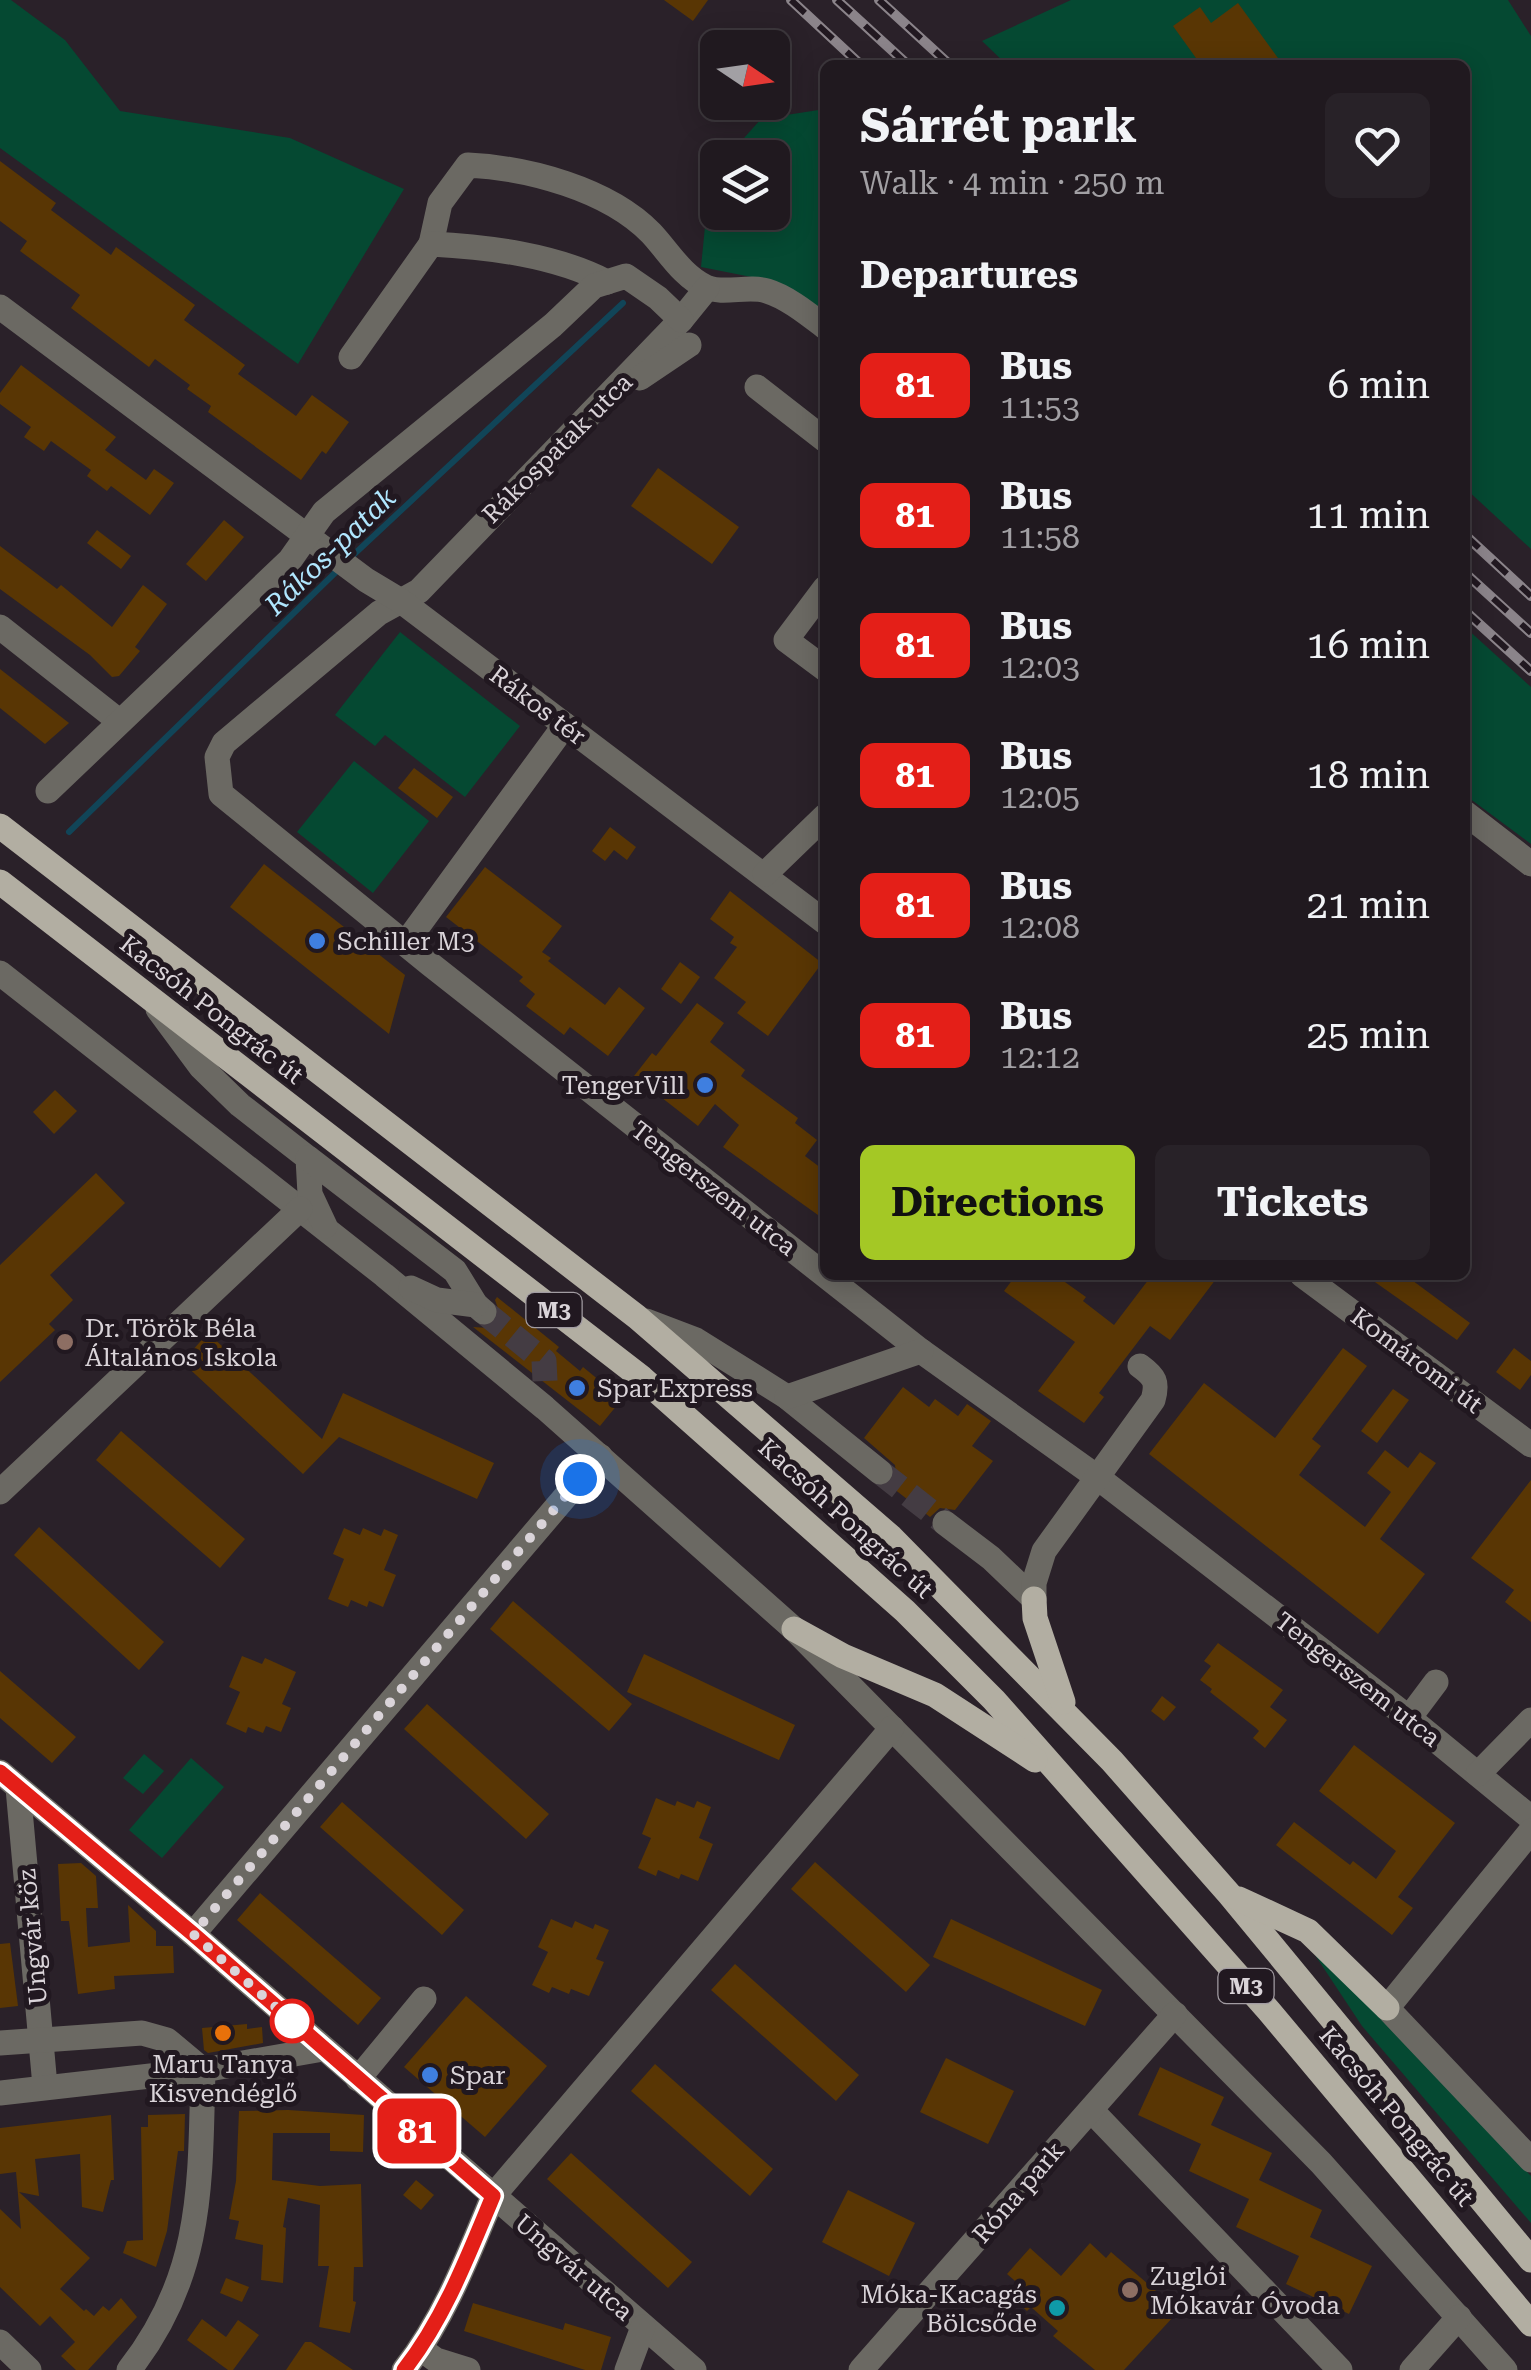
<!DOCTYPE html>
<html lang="en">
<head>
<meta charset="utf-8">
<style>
	body { margin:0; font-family:"Roboto Serif",serif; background:#282228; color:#f1f3f6; height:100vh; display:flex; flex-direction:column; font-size:38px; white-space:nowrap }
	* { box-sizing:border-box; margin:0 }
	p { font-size:32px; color:#a2a0a4 }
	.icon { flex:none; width:55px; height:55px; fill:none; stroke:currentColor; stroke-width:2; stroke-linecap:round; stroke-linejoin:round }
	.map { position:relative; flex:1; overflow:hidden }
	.panel { position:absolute; left:820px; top:60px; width:650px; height:1220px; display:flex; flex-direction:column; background:#20191f; border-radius:15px; box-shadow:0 5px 25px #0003,0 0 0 2px #3d383d }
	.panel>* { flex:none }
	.badge { padding:0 20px; border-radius:15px; font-size:35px; line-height:65px }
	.needle { width:65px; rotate:103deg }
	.buttons { position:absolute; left:700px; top:30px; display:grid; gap:20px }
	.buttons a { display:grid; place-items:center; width:90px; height:90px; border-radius:15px; background:#20191f; box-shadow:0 5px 25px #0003,0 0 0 2px #3d383d; font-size:50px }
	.you { position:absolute; width:50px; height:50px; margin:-25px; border:8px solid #fff; border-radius:50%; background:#1a73e8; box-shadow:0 0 0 15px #1a73e833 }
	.map>.badge { position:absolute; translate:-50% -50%; box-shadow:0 0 0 5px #fff }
	h2 { padding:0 40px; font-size:38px; line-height:90px }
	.round { display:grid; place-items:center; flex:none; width:105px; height:105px; border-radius:15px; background:#282228 }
	.summary { display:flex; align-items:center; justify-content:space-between; height:170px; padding:0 40px }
	h1 { font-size:48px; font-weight:700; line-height:75px }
	.action { display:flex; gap:20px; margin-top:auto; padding:20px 40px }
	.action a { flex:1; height:115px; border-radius:15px; background:#a4c825; color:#111; font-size:40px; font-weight:700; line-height:115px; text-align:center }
	.action a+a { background:#282228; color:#f1f3f6 }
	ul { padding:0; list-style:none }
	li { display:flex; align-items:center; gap:30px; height:130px; padding:0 40px }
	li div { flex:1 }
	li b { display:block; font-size:38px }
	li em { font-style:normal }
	li .badge { min-width:110px; font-weight:700; text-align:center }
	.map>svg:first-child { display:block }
	.green { fill:#054932 }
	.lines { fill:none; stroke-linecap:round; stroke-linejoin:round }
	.stream { stroke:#114558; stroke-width:6 }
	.building { fill:#593604 }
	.minor-tunnel { stroke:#443c43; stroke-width:25; stroke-dasharray:25 12; stroke-linecap:butt }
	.minor { stroke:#6b6963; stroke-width:25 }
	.major { stroke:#b2aea2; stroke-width:25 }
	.rail-casing { stroke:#8b848a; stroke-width:10 }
	.rail { stroke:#211820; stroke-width:6; stroke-dasharray:19; stroke-linecap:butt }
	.line-casing { stroke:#fff; stroke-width:22 }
	.line { stroke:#e41f18; stroke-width:15 }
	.walk { stroke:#dad4d9; stroke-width:10; stroke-dasharray:0 18 }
	.shop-dot { fill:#3f7fe0; stroke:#211820; stroke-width:4 }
	.education-dot { fill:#8d6e63; stroke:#211820; stroke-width:4 }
	.stop-dot { fill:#fff; stroke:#e41f18; stroke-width:5 }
	.food-dot { fill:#e8710a; stroke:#211820; stroke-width:4 }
	.culture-dot { fill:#0f9aa8; stroke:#211820; stroke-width:4 }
	.labels { text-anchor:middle; stroke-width:10; stroke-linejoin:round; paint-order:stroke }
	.shield { fill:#211820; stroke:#a29ca2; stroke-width:2.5 }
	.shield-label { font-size:22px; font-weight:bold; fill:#dad4d9 }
	.street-label { font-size:25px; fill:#dad4d9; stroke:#211820 }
	.poi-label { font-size:25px; fill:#dad4d9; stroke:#211820; text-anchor:start }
	.water-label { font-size:28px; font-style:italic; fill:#b0e6fe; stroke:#211820 }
</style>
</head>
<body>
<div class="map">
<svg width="1531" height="2370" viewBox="0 0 1531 2370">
	<rect width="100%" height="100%" fill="#2a2129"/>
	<g class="green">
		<path d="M0,0H11L65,40L120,111L290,138L404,189L298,364L0,148Z"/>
		<path d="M1071,0H1508L1531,36V549L1465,488V65H1007L982,41Z"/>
		<path d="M825,109V319L767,280L701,267L710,176L717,168L718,212H772V158L727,157L761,119Z"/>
		<path d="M1465,627L1531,687V844L1465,795Z"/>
		<path d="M400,632L520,726L465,797L385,735L375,746L335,715Z"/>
		<path d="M354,761L429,821L373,893L297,832Z"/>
		<path d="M144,1754L164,1771L143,1794L123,1778Z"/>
		<path d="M191,1758L224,1787L162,1858L129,1830Z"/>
		<path d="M1313,1946L1531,2176V2223L1362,2026L1311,1949Z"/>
	</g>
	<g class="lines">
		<g class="stream">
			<path d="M349,559L623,303"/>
			<path d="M69,832L340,568"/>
		</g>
	</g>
	<g class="building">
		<path d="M664,0H708L693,21Z"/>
		<path d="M1238,3L1283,65H1201L1173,26L1200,7L1211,23Z"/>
		<path d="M0,161L56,203L51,210L111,255L116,247L195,305L184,320L245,365L238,374L296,416L312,395L349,422L326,454L322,451L301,480L208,412L211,406L187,389L190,385L155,359L149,367L71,308L80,295L20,251L27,241L0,221Z"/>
		<path d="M21,365L116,437L105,450L146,480L154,469L174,483L150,515L111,486L107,491L87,476L91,470L51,441L44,451L24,437L31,427L0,404V393Z"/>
		<path d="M658,468L739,527L712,564L631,506Z"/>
		<path d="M224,520L244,537L206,581L186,564Z"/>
		<path d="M97,530L131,556L121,569L87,543Z"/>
		<path d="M0,546L57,589L61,585L112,627L143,585L167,604L135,647L140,651L119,676L112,677L90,655L0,589Z"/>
		<path d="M0,669L69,723L45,744L0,708Z"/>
		<path d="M414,768L453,797L437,818L398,788Z"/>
		<path d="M610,827L636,847L627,860L614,850L605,861L592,851Z"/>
		<path d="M264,864L405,975L389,1034L230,907Z"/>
		<path d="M485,867L562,926L542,952L551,958L548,961L605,1005L619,987L645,1008L608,1056L570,1027L564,1035L526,1006L535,994L519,981L523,977L446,917Z"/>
		<path d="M730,891L822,963L768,1036L737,1013L746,1002L714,978L737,947L730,943L734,937L710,919Z"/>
		<path d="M680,962L700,977L681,1004L661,989Z"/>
		<path d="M697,1003L724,1023L710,1042L745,1070L741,1076L798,1118L795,1123L817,1140L805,1156L825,1171V1220L723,1147L739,1125L715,1104L698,1126L634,1076L652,1053L656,1056Z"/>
		<path d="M55,1090L77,1111L54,1134L33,1112Z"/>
		<path d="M96,1173L125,1203L50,1275L73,1300L49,1324L55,1330L0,1382V1265Z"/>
		<path d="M1016,1275H1055L1086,1297L1083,1301L1114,1325L1152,1275H1219L1170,1340L1150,1326L1099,1393L1104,1397L1084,1423L1038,1391L1075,1342L1004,1291Z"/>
		<path d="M1365,1275H1405L1470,1323L1457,1340Z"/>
		<path d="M497,1297L559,1347L556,1351L580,1371L583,1367L622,1399L600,1426L473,1327L488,1328L497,1322L500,1314L495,1300Z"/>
		<path d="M208,1333L322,1439L343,1393L494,1463L477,1499L339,1437L303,1474L182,1362Z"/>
		<path d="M1343,1348L1367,1366L1312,1439L1321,1446L1299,1475L1365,1527L1391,1492L1367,1473L1385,1450L1408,1468L1420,1452L1436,1463L1380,1539L1425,1574L1378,1634L1149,1454L1204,1383L1275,1438Z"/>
		<path d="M1514,1348L1531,1361V1375L1520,1390L1496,1372Z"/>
		<path d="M903,1387L929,1407L935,1399L958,1416L967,1404L991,1421L972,1446L993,1461L955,1510L940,1508L930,1517L889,1485L896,1475L895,1465L864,1438Z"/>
		<path d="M1393,1389L1409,1400L1377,1443L1361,1431Z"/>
		<path d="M121,1431L245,1539L220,1568L96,1460Z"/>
		<path d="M1531,1480V1622L1505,1602L1514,1590L1471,1558Z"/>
		<path d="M39,1527L164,1642L139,1670L14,1555Z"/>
		<path d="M344,1528L360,1535L363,1528L381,1536L384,1529L398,1535L384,1570L396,1575L383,1607L369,1601L367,1607L351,1600L348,1607L328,1599L344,1559L333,1554Z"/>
		<path d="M513,1601L632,1704L609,1731L490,1629Z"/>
		<path d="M1218,1643L1283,1690L1270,1707L1287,1720L1265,1748L1253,1738L1259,1731L1256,1728L1210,1692L1212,1689L1200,1680L1211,1666L1204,1661Z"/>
		<path d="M644,1654L795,1725L779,1760L627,1692Z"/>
		<path d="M242,1656L262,1664L265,1658L296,1672L282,1704L291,1708L281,1732L266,1726L263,1733L248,1727L246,1733L226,1724L240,1692L229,1687Z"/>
		<path d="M0,1671L76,1737L52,1763L0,1718Z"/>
		<path d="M1162,1696L1176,1707L1164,1721L1151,1711Z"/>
		<path d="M427,1704L549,1814L526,1839L404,1729Z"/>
		<path d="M1354,1745L1455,1823L1398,1897L1413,1908L1392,1935L1276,1845L1294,1822L1350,1865L1353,1861L1376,1879L1396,1851L1319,1791Z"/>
		<path d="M656,1798L675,1806L677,1801L694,1808L697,1801L711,1807L699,1838L713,1844L698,1881L681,1874L679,1879L658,1870L656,1876L638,1868L651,1838L642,1834Z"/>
		<path d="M342,1802L464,1910L442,1935L320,1827Z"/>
		<path d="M815,1862L930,1965L906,1992L791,1889Z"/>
		<path d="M81,1863L96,1876L98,1908H86L88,1947L130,1942L128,1905L156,1931V1946H173L174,1973L114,1976L115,1989L78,1994L69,1921H61L58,1864Z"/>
		<path d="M260,1893L381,1998L358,2025L237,1920Z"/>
		<path d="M551,1919L572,1928L575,1921L593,1929L595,1924L609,1930L596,1959L604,1962L589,1996L571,1989L569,1994L552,1987L549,1993L532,1985L548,1952L538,1947Z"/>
		<path d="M951,1919L1102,1990L1085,2026L933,1957Z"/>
		<path d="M10,1943L18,2006L0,2008V1944Z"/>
		<path d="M735,1964L859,2075L836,2101L711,1990Z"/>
		<path d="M466,1996L547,2066L485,2137L404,2067Z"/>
		<path d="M247,2024V2029L262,2027L263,2043L208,2053L204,2050L202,2028Z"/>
		<path d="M946,2058L1014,2091L988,2144L920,2112Z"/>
		<path d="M655,2064L773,2169L750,2196L631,2091Z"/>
		<path d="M1160,2067L1224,2097L1211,2125L1272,2153L1259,2180L1322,2210L1310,2237L1372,2266L1349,2314L1286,2284L1299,2256L1236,2227L1249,2199L1189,2171L1201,2144L1138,2115Z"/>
		<path d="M288,2110L364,2115L363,2152L330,2151V2133H273L272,2180L320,2186L361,2184L363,2267H354L353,2301L356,2302L350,2333L319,2327L329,2266H318L320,2205L288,2198L283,2227L286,2228L283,2283L261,2280L263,2245L235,2239L239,2221L229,2219L236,2181L239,2111Z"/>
		<path d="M185,2114L184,2151H178L167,2231L156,2267L123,2253L127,2241L143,2240L141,2127H148V2115Z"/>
		<path d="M111,2115L114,2180H111L103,2212L82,2207L80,2154L35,2159L39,2196L19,2192L90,2258L60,2289L84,2311L86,2309L94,2316L103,2306L109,2311L121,2298L137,2317L88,2370H76L61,2356L75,2342L50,2316L40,2326L0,2287V2209L21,2229L16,2172L0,2174V2128Z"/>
		<path d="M571,2153L692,2262L668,2288L547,2179Z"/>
		<path d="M416,2180L434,2195L421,2210L403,2195Z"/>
		<path d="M848,2190L915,2223L889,2276L822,2242Z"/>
		<path d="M1090,2243L1106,2258L1111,2252L1163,2297L1159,2301L1175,2315L1124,2370H1095L1053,2336L1058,2331L1031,2307L1027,2311L1013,2298L1022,2287L1007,2274L1030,2248L1061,2276Z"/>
		<path d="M226,2278L249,2287L242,2302L220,2293Z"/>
		<path d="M473,2303L563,2330L565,2323L611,2337L601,2370H585L464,2331Z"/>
		<path d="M202,2319L226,2337L238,2320L259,2335L233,2370H228L187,2340Z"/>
		<path d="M305,2342H311L353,2370H286Z"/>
	</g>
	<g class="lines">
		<g class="minor-tunnel">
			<path d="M484,1312L544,1361L545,1381"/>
			<path d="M880,1472L945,1523"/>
		</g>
		<g class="minor">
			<path d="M431,244L440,203L468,165C528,168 608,189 651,233C668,251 682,276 706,287C723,295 748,285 767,291C787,297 808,314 825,327"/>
			<path d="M707,288L681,320L419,591L379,613L224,743L217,757L221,794L430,964L921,1351L1097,1477L1409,1718L1531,1818"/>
			<path d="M0,307L366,580L401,601L825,922"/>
			<path d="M351,357L431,244C489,247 555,255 607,282"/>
			<path d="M640,378L689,345"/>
			<path d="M757,387L825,440"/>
			<path d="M825,588L786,640L825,669"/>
			<path d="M0,627L119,721"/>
			<path d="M48,791L290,560L324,512L553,325L594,286L626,276L658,298L681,320"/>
			<path d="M1465,813L1531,864"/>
			<path d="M765,874L825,816"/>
			<path d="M405,944L565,725"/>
			<path d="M0,973L384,1275L545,1408L794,1629L1321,2163L1505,2370"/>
			<path d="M158,1009L201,1067L240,1105L308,1158L310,1194L325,1226"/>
			<path d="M308,1158L455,1271L476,1305L484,1312"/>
			<path d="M1302,1275L1531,1445"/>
			<path d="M411,1288L437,1300L476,1305"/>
			<path d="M646,1321L696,1340L787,1397L880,1472"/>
			<path d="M787,1397L921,1351"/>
			<path d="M0,1492L300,1209"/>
			<path d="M945,1523L991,1558L1034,1599"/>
			<path d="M1034,1599V1583L1044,1551L1153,1400C1158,1382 1155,1377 1140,1366"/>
			<path d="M1409,1718L1436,1682"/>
			<path d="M0,1772L193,1934L694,2370"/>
			<path d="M1478,1774L1531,1720"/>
			<path d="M18,1788L45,2086"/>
			<path d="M1531,1831L1387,2008L1531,2160"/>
			<path d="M193,1934L600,1456"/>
			<path d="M0,2043L142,2033L167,2040L203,2070C200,2183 204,2275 129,2370"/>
			<path d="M358,2079L424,1999"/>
			<path d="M0,2093L203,2070L323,2049"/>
			<path d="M1091,2110L1340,2370"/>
			<path d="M0,2342L29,2370"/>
			<path d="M421,2349L436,2360L468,2370"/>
			<path d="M404,2370C444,2319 468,2256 493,2196L892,1728"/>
			<path d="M627,2370L643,2327"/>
			<path d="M861,2370L1175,2014"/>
			<path d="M1412,2370L1459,2317"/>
		</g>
		<g class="major">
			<path d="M0,826L637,1317L891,1537L1112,1761L1230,1895L1531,2260"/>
			<path d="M0,882L642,1378L905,1611L994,1700L1269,2011L1531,2324"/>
			<path d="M1034,1599L1035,1618L1063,1702"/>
			<path d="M794,1629L843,1656L935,1695L1035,1760"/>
			<path d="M1239,1899L1308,1931L1387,2008"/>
		</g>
		<defs>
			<g id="rail">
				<path d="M791,0L861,65"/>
				<path d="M837,0L908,65"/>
				<path d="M879,0L950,65"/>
				<path d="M1465,535L1531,596"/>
				<path d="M1465,573L1531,633"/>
				<path d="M1465,611L1531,671"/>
			</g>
		</defs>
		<use href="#rail" class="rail-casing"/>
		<use href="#rail" class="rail"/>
	</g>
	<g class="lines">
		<defs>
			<path id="line" d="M0,1772L193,1934L493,2196C468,2256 444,2319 404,2370"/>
		</defs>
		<use href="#line" class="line-casing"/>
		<use href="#line" class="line"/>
		<path class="walk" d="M292,2021L297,2026L193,1934L580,1479"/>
	</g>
	<g class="shop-dot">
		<circle cx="317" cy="941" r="10"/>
		<circle cx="705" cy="1085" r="10"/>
		<circle cx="577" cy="1388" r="10"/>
		<circle cx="430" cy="2075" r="10"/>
	</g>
	<g class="education-dot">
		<circle cx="65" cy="1342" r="10"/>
		<circle cx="1130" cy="2290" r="10"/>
	</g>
	<circle class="stop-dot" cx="292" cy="2021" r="20"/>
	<circle class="food-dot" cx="223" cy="2033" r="10"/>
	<circle class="culture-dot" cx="1057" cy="2308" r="10"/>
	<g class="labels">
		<g class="shield">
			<rect x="526.5" y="1293" width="55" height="34" rx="8"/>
			<rect x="1218.5" y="1969" width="55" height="34" rx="8"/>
		</g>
		<g class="shield-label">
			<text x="554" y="1318">M3</text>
			<text x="1246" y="1994">M3</text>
		</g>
		<g class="street-label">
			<text transform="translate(557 448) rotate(-45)" y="9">Rákospatak utca</text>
			<text transform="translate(538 705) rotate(37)" y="9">Rákos tér</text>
			<text transform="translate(212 1009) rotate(38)" y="9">Kacsóh Pongrác út</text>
			<text transform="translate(714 1188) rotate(38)" y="9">Tengerszem utca</text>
			<text transform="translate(1417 1360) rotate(37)" y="9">Komáromi út</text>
			<text transform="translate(846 1518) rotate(42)" y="9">Kacsóh Pongrác út</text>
			<text transform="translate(1358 1679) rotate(38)" y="9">Tengerszem utca</text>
			<text transform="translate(32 1937) rotate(-95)" y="9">Ungvár köz</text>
			<text transform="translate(1397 2116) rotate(50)" y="9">Kacsóh Pongrác út</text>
			<text transform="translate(1018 2192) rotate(-49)" y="9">Róna park</text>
			<text transform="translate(574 2267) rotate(41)" y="9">Ungvár utca</text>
		</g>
		<g class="poi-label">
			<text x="337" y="950">Schiller M3</text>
			<text x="685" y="1094" text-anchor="end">TengerVill</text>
			<text x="85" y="1337">Dr. Török Béla<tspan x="85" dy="29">Általános Iskola</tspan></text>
			<text x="597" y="1397">Spar Express</text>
			<text x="223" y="2073" text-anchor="middle">Maru Tanya<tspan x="223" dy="29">Kisvendéglő</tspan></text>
			<text x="450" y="2084">Spar</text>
			<text x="1150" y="2285">Zuglói<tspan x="1150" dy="29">Mókavár Óvoda</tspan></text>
			<text x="1037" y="2303" text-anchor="end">Móka-Kacagás<tspan x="1037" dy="29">Bölcsőde</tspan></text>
		</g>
		<g class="water-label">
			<text transform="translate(330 551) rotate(-44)" y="10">Rákos-patak</text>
		</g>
	</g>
</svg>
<div class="buttons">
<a><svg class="needle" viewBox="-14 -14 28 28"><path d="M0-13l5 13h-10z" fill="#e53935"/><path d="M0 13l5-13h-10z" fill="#a2a0a4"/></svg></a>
<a><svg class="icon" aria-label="layers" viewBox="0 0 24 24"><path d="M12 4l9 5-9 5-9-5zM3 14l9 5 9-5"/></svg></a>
</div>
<div class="you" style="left:580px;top:1479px"></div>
<b class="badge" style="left:417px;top:2131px;background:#e41f18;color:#fff">81</b>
<section class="panel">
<div class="summary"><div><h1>Sárrét park</h1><p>Walk · 4 min · 250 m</p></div><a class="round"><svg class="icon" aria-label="heart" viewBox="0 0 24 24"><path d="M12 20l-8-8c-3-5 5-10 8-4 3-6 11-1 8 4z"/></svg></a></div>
<h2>Departures</h2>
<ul>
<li><span class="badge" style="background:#e41f18;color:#fff">81</span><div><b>Bus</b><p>11:53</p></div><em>6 min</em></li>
<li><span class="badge" style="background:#e41f18;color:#fff">81</span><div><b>Bus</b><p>11:58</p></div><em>11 min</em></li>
<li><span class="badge" style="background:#e41f18;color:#fff">81</span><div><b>Bus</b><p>12:03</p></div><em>16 min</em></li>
<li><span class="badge" style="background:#e41f18;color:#fff">81</span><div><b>Bus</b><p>12:05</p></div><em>18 min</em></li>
<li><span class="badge" style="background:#e41f18;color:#fff">81</span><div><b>Bus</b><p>12:08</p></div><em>21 min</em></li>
<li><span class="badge" style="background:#e41f18;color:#fff">81</span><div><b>Bus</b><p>12:12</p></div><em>25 min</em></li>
</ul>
<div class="action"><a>Directions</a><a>Tickets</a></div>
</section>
</div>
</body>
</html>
